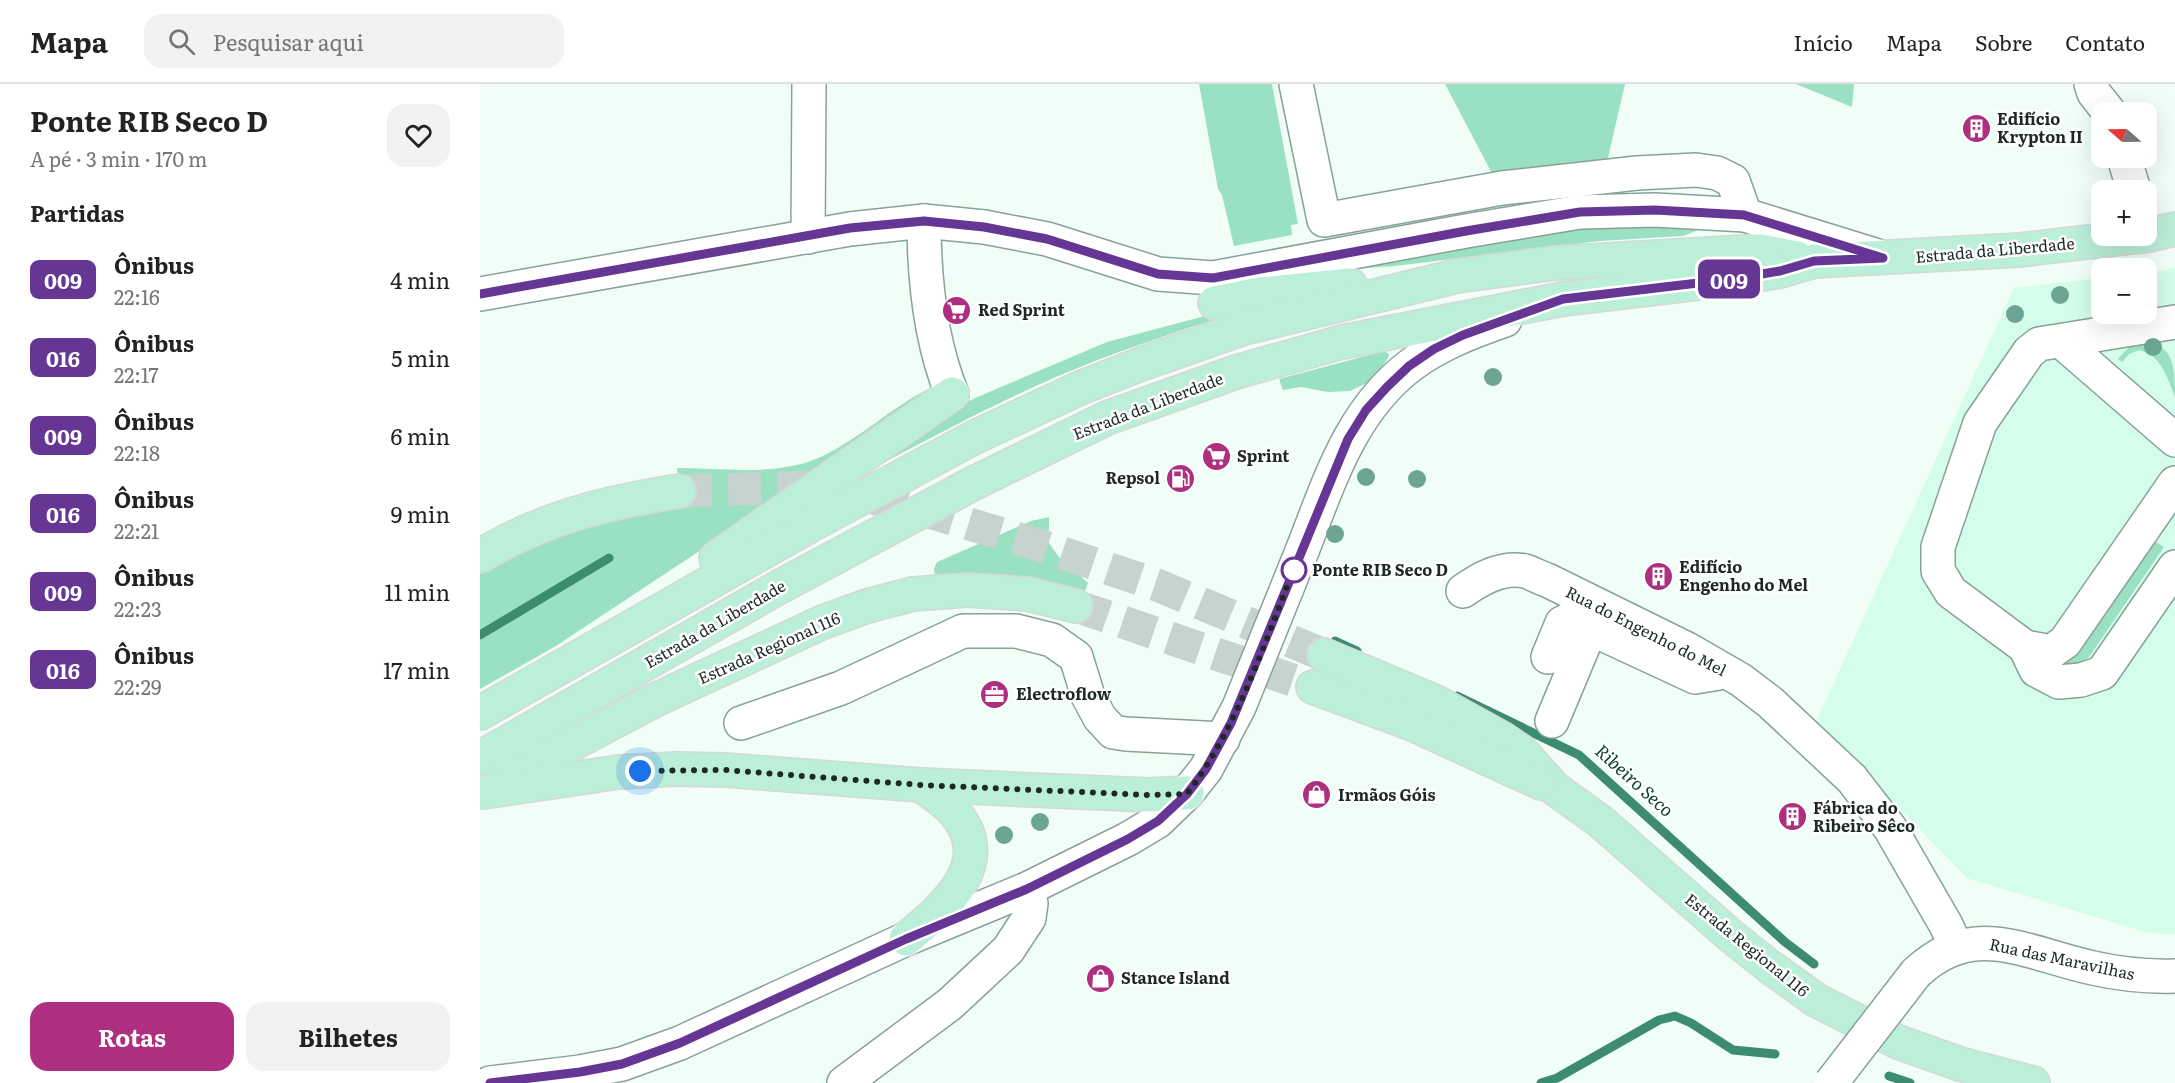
<!DOCTYPE html>
<html lang="pt">
<head>
<meta charset="utf-8">
<style>
	body { margin:0; font-family:Literata,serif; background:#f2f2f2; color:#222; height:100vh; display:flex; flex-direction:column; font-size:22px; white-space:nowrap }
	* { box-sizing:border-box; margin:0 }
	p { font-size:20px; color:#767676 }
	.icon { flex:none; width:33px; height:33px; fill:none; stroke:currentColor; stroke-width:2; stroke-linecap:round; stroke-linejoin:round }
	.map { position:relative; flex:1; overflow:hidden }
	.drawer { display:flex; flex-direction:column; background:#fff; width:480px }
	.drawer>* { flex:none }
	.badge { padding:0 12px; border-radius:9px; font-size:21px; line-height:39px }
	.needle { width:39px; rotate:290deg }
	.buttons { position:absolute; left:1611px; top:18px; display:grid; gap:12px }
	.buttons a { display:grid; place-items:center; width:66px; height:66px; border-radius:12px; background:#fff; box-shadow:0 6px 24px #0002; font-size:30px }
	.you { position:absolute; width:30px; height:30px; margin:-15px; border:4px solid #fff; border-radius:50%; background:#1a73e8; box-shadow:0 0 0 9px #1a73e833 }
	.map>.badge { position:absolute; translate:-50% -50%; box-shadow:0 0 0 3px #fff }
	h2 { padding:0 30px; font-size:22px; line-height:54px }
	.round { display:grid; place-items:center; flex:none; width:63px; height:63px; border-radius:18px; background:#f2f2f2 }
	.overview { display:flex; align-items:center; justify-content:space-between; height:102px; padding:0 30px }
	h1 { font-size:28px; font-weight:700; line-height:45px }
	.primary-button { display:flex; gap:12px; margin-top:auto; padding:12px 30px }
	.primary-button a { flex:1; height:69px; border-radius:18px; background:#ae2f7f; color:#fff; font-size:24px; font-weight:700; line-height:69px; text-align:center }
	.primary-button a+a { background:#f2f2f2; color:#222 }
	ul { padding:0; list-style:none }
	li { display:flex; align-items:center; gap:18px; height:78px; padding:0 30px }
	li div { flex:1 }
	li b { display:block; font-size:22px }
	li em { font-style:normal }
	li .badge { min-width:66px; font-weight:700; text-align:center }
	header { display:flex; align-items:center; gap:36px; box-sizing:border-box; height:84px; padding:0 30px; background:#fff; border-bottom:2px solid #e0e0e0 }
	header strong { font-size:28px }
	nav { display:flex; gap:33px; margin-inline-start:auto; font-size:21px }
	.search { width:420px; height:54px; background:#f2f2f2; display:flex; align-items:center; gap:15px; box-sizing:border-box; padding:0 21px; border-radius:18px; color:#767676; font-size:22px }
	main { display:flex; flex:1; min-height:0 }
	.map>svg:first-child { display:block }
	.built { fill:#d4fdeb }
	.green { fill:#9ae0c3 }
	.lines { fill:none; stroke-linecap:round; stroke-linejoin:round }
	.stream { stroke:#3e8c70; stroke-width:9 }
	.major-tunnel { stroke:#c7d3ce; stroke-width:33; stroke-dasharray:33 16; stroke-linecap:butt }
	.minor-casing { stroke:#86a396; stroke-width:36 }
	.major-casing { stroke:#d6d8d8; stroke-width:36 }
	.minor { stroke:#fff; stroke-width:33 }
	.major { stroke:#bbefda; stroke-width:33 }
	.minor-bridge-casing { stroke:#86a396; stroke-width:36; stroke-linecap:butt }
	.minor-bridge { stroke:#fff; stroke-width:33 }
	.tree { fill:#6ca594 }
	.line-casing { stroke:#fff; stroke-width:14 }
	.line { stroke:#663695; stroke-width:9 }
	.walk { stroke:#1d2924; stroke-width:6; stroke-dasharray:0 10.8 }
	.stop-dot { fill:#fff; stroke:#663695; stroke-width:3 }
	.labels { text-anchor:middle; stroke-width:5; stroke-linejoin:round; paint-order:stroke }
	.poi-label { font-size:16px; font-weight:bold; fill:#1d2924; stroke:#fff; text-anchor:start }
	.street-label { font-size:16px; fill:#1d2924; stroke:#fff }
	.stop-label { font-size:16px; font-weight:bold; fill:#1d2924; stroke:#fff; text-anchor:start }
	.water-label { font-size:18px; font-style:italic; fill:#0e3d2d; stroke:#fff }
</style>
</head>
<body>
<header>
<strong>Mapa</strong>
<div class="search"><svg class="icon" aria-label="search" viewBox="0 0 24 24"><circle cx="10" cy="10" r="6"/><path d="M15 15l6 6"/></svg>Pesquisar aqui</div>
<nav><a>Início</a><a>Mapa</a><a>Sobre</a><a>Contato</a></nav>
</header>
<main>
<section class="drawer">
<div class="overview"><div><h1>Ponte RIB Seco D</h1><p>A pé · 3 min · 170 m</p></div><a class="round"><svg class="icon" aria-label="heart" viewBox="0 0 24 24"><path d="M12 20l-8-8c-3-5 5-10 8-4 3-6 11-1 8 4z"/></svg></a></div>
<h2>Partidas</h2>
<ul>
<li><span class="badge" style="background:#663695;color:#fff">009</span><div><b>Ônibus</b><p>22:16</p></div><em>4 min</em></li>
<li><span class="badge" style="background:#663695;color:#fff">016</span><div><b>Ônibus</b><p>22:17</p></div><em>5 min</em></li>
<li><span class="badge" style="background:#663695;color:#fff">009</span><div><b>Ônibus</b><p>22:18</p></div><em>6 min</em></li>
<li><span class="badge" style="background:#663695;color:#fff">016</span><div><b>Ônibus</b><p>22:21</p></div><em>9 min</em></li>
<li><span class="badge" style="background:#663695;color:#fff">009</span><div><b>Ônibus</b><p>22:23</p></div><em>11 min</em></li>
<li><span class="badge" style="background:#663695;color:#fff">016</span><div><b>Ônibus</b><p>22:29</p></div><em>17 min</em></li>
</ul>
<div class="primary-button"><a>Rotas</a><a>Bilhetes</a></div>
</section>
<div class="map">
<svg width="1695" height="999" viewBox="0 0 1695 999">
	<rect width="100%" height="100%" fill="#f1fef8"/>
	<path class="built" d="M1695,184V850L1688,851L1665,848L1487,794L1336,638L1534,204L1621,194L1622,230H1666L1667,189Z"/>
	<g class="green">
		<path d="M719,0H792L818,140L811,141L812,151L754,162L742,111L738,105Z"/>
		<path d="M965,0H1145L1127,78L1016,97Z"/>
		<path d="M1316,0H1374L1372,23Z"/>
		<path d="M1216,142V147L1203,152L1120,157L915,182L862,186L1092,144Z"/>
		<path d="M755,224L748,231C690,250 632,269 576,293C512,321 450,354 388,387L469,328L495,314L627,258Z"/>
		<path d="M1663,259C1695,258 1695,287 1695,313C1687,293 1682,272 1659,266L1649,270L1642,278L1638,275L1649,263Z"/>
		<path d="M904,267L909,270L908,274L893,296L870,307L848,308L821,303L803,306L799,295Z"/>
		<path d="M448,305H453L384,358L76,562L0,605V490L38,467L124,436L200,423L197,384C243,384 299,393 343,372C380,354 411,324 448,305Z"/>
		<path d="M569,433V459L579,473L608,499L605,507L572,499L537,494H455L454,485L457,478L551,437Z"/>
		<path d="M1670,454L1684,463L1609,573L1596,584L1571,580Z"/>
	</g>
	<g class="lines">
		<g class="stream">
			<path d="M0,551L129,474"/>
			<path d="M855,557L877,567"/>
			<path d="M977,612L1099,671L1305,858L1334,880"/>
			<path d="M1409,992L1430,999"/>
			<path d="M1061,999L1077,994L1179,936L1195,932L1211,939L1253,966L1295,970"/>
		</g>
		<g class="major-tunnel">
			<path d="M199,407L333,403L423,420L562,462L677,501L844,571"/>
			<path d="M596,522L833,603"/>
		</g>
		<defs>
			<g id="minor">
				<path d="M816,0L844,136L1022,104L1157,89L1216,86L1237,89L1253,97L1265,131"/>
				<path d="M1611,0L1614,9L1629,28"/>
				<path d="M1644,74L1654,106"/>
				<path d="M444,137C444,196 450,256 472,310"/>
				<path d="M328,153L329,0"/>
				<path d="M0,210L370,145L444,137L504,143L567,155L678,190L733,194L986,147L1100,128L1175,126L1265,131L1401,173"/>
				<path d="M1695,238L1559,260L1549,268L1500,339L1458,463V487L1471,508L1545,563L1571,568L1585,558L1695,399"/>
				<path d="M1582,258L1695,356"/>
				<path d="M983,507C1000,495 1022,482 1045,487C1052,489 1060,494 1067,496L1209,566L1261,596L1291,619L1372,695L1410,744L1466,841L1476,863"/>
				<path d="M1545,563L1556,586L1579,598L1601,596L1622,589L1695,483"/>
				<path d="M1068,573L1082,539L1090,535L1215,593L1245,588"/>
				<path d="M1072,637L1110,546"/>
				<path d="M261,639L361,604L483,547H536L572,556L596,573L608,612L620,634L633,648L646,650L743,655"/>
				<path d="M1436,889C1494,834 1547,870 1613,884C1640,890 1667,893 1695,892"/>
				<path d="M10,999L100,988L142,980L200,959L426,855L547,805L648,755L678,737L707,709L726,685L759,623C780,571 801,519 822,467C849,399 870,327 931,281C959,260 991,248 1025,236"/>
				<path d="M364,999L470,920L528,866L549,834L551,819L547,805"/>
			</g>
			<g id="major">
				<path d="M735,219L780,210L870,201"/>
				<path d="M0,472C65,433 125,419 199,407"/>
				<path d="M236,474L472,310"/>
				<path d="M844,571L956,618L1023,655L1042,668L1074,704L1121,738L1251,852L1290,883L1336,916L1418,958L1483,981L1553,999"/>
				<path d="M833,603L930,639L1061,699"/>
				<path d="M0,629L329,442L493,354L600,304L661,280L764,244L977,192L1075,179L1281,167L1317,174"/>
				<path d="M0,674L301,502L494,399L627,334L756,288L862,258L1083,215L1252,195L1300,187L1334,177L1539,166L1669,151L1695,145"/>
				<path d="M24,696L173,617L343,538L387,522L433,510L488,506L547,510L596,522"/>
				<path d="M3,708L139,688L196,685L245,686L441,701L669,711L707,709"/>
				<path d="M426,855C462,825 517,781 476,730C467,718 453,710 441,701"/>
			</g>
		</defs>
		<use href="#minor" class="minor-casing"/>
		<use href="#major" class="major-casing"/>
		<use href="#minor" class="minor"/>
		<use href="#major" class="major"/>
		<defs>
			<path id="minor-bridge" d="M1351,999L1436,889"/>
		</defs>
		<use href="#minor-bridge" class="minor-bridge-casing"/>
		<use href="#minor-bridge" class="minor-bridge"/>
	</g>
	<g class="tree">
		<circle cx="1580" cy="211" r="9"/>
		<circle cx="1535" cy="230" r="9"/>
		<circle cx="1673" cy="263" r="9"/>
		<circle cx="1013" cy="293" r="9"/>
		<circle cx="886" cy="393" r="9"/>
		<circle cx="937" cy="395" r="9"/>
		<circle cx="855" cy="450" r="9"/>
		<circle cx="560" cy="738" r="9"/>
		<circle cx="524" cy="751" r="9"/>
	</g>
	<g class="lines">
		<defs>
			<path id="line" d="M0,210L370,144L444,137L504,143L567,155L678,190L733,194L986,147L1100,128L1175,126L1264,131L1403,174L1334,177L1300,187L1252,195L1083,215L983,251L954,265L929,282L907,303L886,326L868,355L751,639L726,685L707,710L678,737L648,755L547,805L426,855L200,959L142,980L100,988L10,999"/>
		</defs>
		<use href="#line" class="line-casing"/>
		<use href="#line" class="line"/>
		<path class="walk" d="M160,687L245,686L441,701L669,711L707,710C759,641 784,559 816,480L814,486"/>
	</g>
	<defs>
		<symbol id="building-disc" viewBox="-11 -11 22 22"><circle r="9.5" fill="#ae2f7f" stroke="#fff"/><path d="M-4-6H4V6H1V3H-1V6H-4ZM-2.5-4.3h1.7v1.8h-1.7ZM.8-4.3h1.7v1.8H.8ZM-2.5-1h1.7V.8h-1.7ZM.8-1h1.7V.8H.8Z" fill="#fff"/></symbol>
		<symbol id="supermarket-disc" viewBox="-11 -11 22 22"><circle r="9.5" fill="#ae2f7f" stroke="#fff"/><path d="M-6-5.5h2.5l.6 2H6L4.5 2H-2.5L-4.4-4H-6ZM-1.5 3.2a1.3 1.3 0 1 0 .1 0ZM3 3.2a1.3 1.3 0 1 0 .1 0Z" fill="#fff"/></symbol>
		<symbol id="fuel-disc" viewBox="-11 -11 22 22"><circle r="9.5" fill="#ae2f7f" stroke="#fff"/><path d="M-5.5-6h7V0h2V4h1.3V-2.5L3-4.5l.8-.8L6-3V5H2.5V1h-1V6h-7ZM-4.2-4.7v3.2H.2V-4.7Z" fill="#fff"/></symbol>
		<symbol id="office-disc" viewBox="-11 -11 22 22"><circle r="9.5" fill="#ae2f7f" stroke="#fff"/><path d="M-6-3h4V-5.5h4V-3h4V5H-6ZM-1-4.5V-3h2v-1.5ZM-6 0V1H6V0Z" fill="#fff"/></symbol>
		<symbol id="shop-disc" viewBox="-11 -11 22 22"><circle r="9.5" fill="#ae2f7f" stroke="#fff"/><path d="M-5-2.5h2.3a2.7 3.5 0 0 1 5.4 0H5L5.5 6h-11ZM-1.5-2.5h3a1.5 2.3 0 0 0-3 0Z" fill="#fff"/></symbol>
	</defs>
	<g fill-rule="evenodd">
		<use href="#building-disc" x="1480" y="28" width="33" height="33"/>
		<use href="#supermarket-disc" x="460" y="210" width="33" height="33"/>
		<use href="#supermarket-disc" x="720" y="356" width="33" height="33"/>
		<use href="#fuel-disc" x="684" y="378" width="33" height="33"/>
		<use href="#building-disc" x="1162" y="476" width="33" height="33"/>
		<use href="#office-disc" x="498" y="594" width="33" height="33"/>
		<use href="#shop-disc" x="820" y="694" width="33" height="33"/>
		<use href="#building-disc" x="1296" y="716" width="33" height="33"/>
		<use href="#shop-disc" x="604" y="878" width="33" height="33"/>
	</g>
	<circle class="stop-dot" cx="814" cy="486" r="12"/>
	<g class="labels">
		<g class="poi-label">
			<text x="1517" y="41">Edifício<tspan x="1517" dy="18">Krypton II</tspan></text>
			<text x="498" y="232">Red Sprint</text>
			<text x="757" y="378">Sprint</text>
			<text x="680" y="400" text-anchor="end">Repsol</text>
			<text x="1199" y="489">Edifício<tspan x="1199" dy="18">Engenho do Mel</tspan></text>
			<text x="536" y="616">Electroflow</text>
			<text x="858" y="717">Irmãos Góis</text>
			<text x="1333" y="730">Fábrica do<tspan x="1333" dy="18">Ribeiro Sêco</tspan></text>
			<text x="641" y="900">Stance Island</text>
		</g>
		<g class="street-label">
			<text transform="translate(1515 166) rotate(-5)" y="6">Estrada da Liberdade</text>
			<text transform="translate(668 322) rotate(-21)" y="6">Estrada da Liberdade</text>
			<text transform="translate(235 540) rotate(-30)" y="6">Estrada da Liberdade</text>
			<text transform="translate(1166 547) rotate(27)" y="6">Rua do Engenho do Mel</text>
			<text transform="translate(289 564) rotate(-24)" y="6">Estrada Regional 116</text>
			<text transform="translate(1267 861) rotate(39)" y="6">Estrada Regional 116</text>
			<text transform="translate(1582 875) rotate(12)" y="6">Rua das Maravilhas</text>
		</g>
		<g class="stop-label">
			<text x="832" y="492">Ponte RIB Seco D</text>
		</g>
		<g class="water-label">
			<text transform="translate(1154 697) rotate(42)" y="6">Ribeiro Seco</text>
		</g>
	</g>
</svg>
<div class="buttons">
<a><svg class="needle" viewBox="-14 -14 28 28"><path d="M0-13l5 13h-10z" fill="#e53935"/><path d="M0 13l5-13h-10z" fill="#767676"/></svg></a>
<a>+</a>
<a>−</a>
</div>
<div class="you" style="left:160px;top:687px"></div>
<b class="badge" style="left:1249px;top:195px;background:#663695;color:#fff">009</b>
</div>
</main>
</body>
</html>
